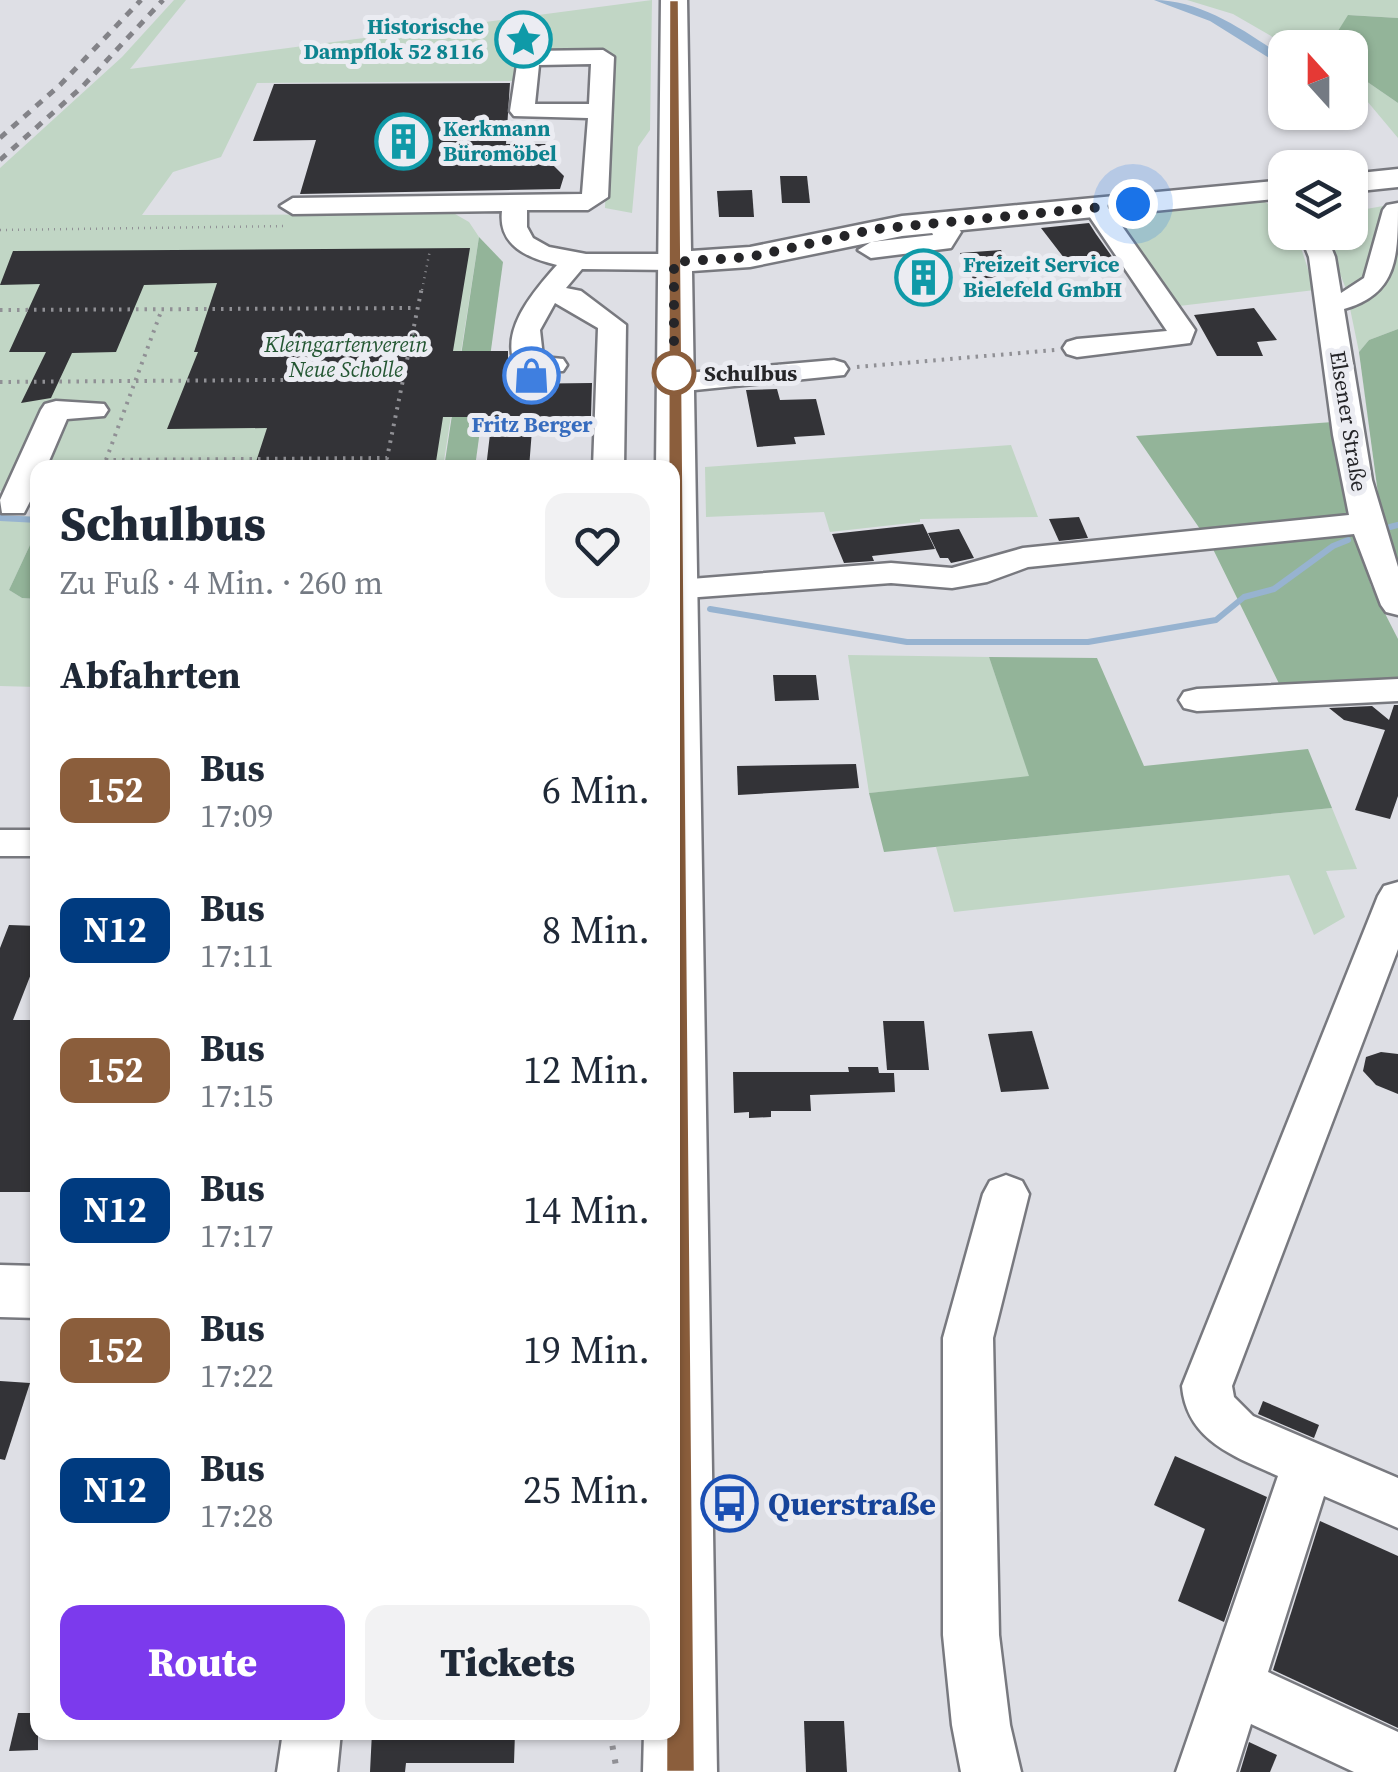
<!DOCTYPE html>
<html lang="de">
<head>
<meta charset="utf-8">
<style>
	body { margin:0; font-family:"Source Serif 4",serif; background:#f2f2f3; color:#1f2937; height:100vh; display:flex; flex-direction:column; font-size:38px; white-space:nowrap }
	* { box-sizing:border-box; margin:0 }
	p { font-size:32px; color:#747a83 }
	.icon { flex:none; width:55px; height:55px; fill:none; stroke:currentColor; stroke-width:2; stroke-linecap:round; stroke-linejoin:round }
	.map { position:relative; flex:1; overflow:hidden }
	.panel { position:absolute; left:30px; top:460px; width:650px; height:1280px; display:flex; flex-direction:column; background:#fff; border-radius:20px; box-shadow:0 2px 8px #0004 }
	.panel>* { flex:none }
	.badge { padding:0 20px; border-radius:15px; font-size:35px; line-height:65px }
	.needle { width:65px; rotate:339deg }
	.controls { position:absolute; left:1268px; top:30px; display:grid; gap:20px }
	.controls a { display:grid; place-items:center; width:100px; height:100px; border-radius:20px; background:#fff; box-shadow:0 2px 8px #0004; font-size:50px }
	.you { position:absolute; width:50px; height:50px; margin:-25px; border:8px solid #fff; border-radius:50%; background:#1a73e8; box-shadow:0 0 0 15px #1a73e833 }
	.map>.badge { position:absolute; translate:-50% -50%; box-shadow:0 0 0 5px #fff }
	h2 { padding:0 30px; font-size:38px; line-height:90px }
	.round { display:grid; place-items:center; flex:none; width:105px; height:105px; border-radius:20px; background:#f2f2f3 }
	.head { display:flex; align-items:center; justify-content:space-between; height:170px; padding:0 30px }
	h1 { font-size:48px; font-weight:800; line-height:75px }
	.primary-button { display:flex; gap:20px; margin-top:auto; padding:20px 30px }
	.primary-button a { flex:1; height:115px; border-radius:20px; background:#7c3aed; color:#fff; font-size:40px; font-weight:800; line-height:115px; text-align:center }
	.primary-button a+a { background:#f2f2f3; color:#1f2937 }
	ul { padding:0; list-style:none }
	li { display:flex; align-items:center; gap:30px; height:140px; padding:0 30px }
	li div { flex:1 }
	li b { display:block; font-size:38px }
	li em { font-style:normal }
	li .badge { min-width:110px; font-weight:700; text-align:center }
	.map>svg:first-child { display:block }
	.green { fill:#c1d6c5 }
	.forest { fill:#93b499 }
	.water { fill:#97b3d0 }
	.lines { fill:none; stroke-linecap:round; stroke-linejoin:round }
	.stream { stroke:#97b3d0; stroke-width:6 }
	.building { fill:#333337 }
	.minor-casing { stroke:#78797f; stroke-width:5 }
	.major-casing { stroke:#78797f; stroke-width:5 }
	.path-far2 { stroke:#909095; stroke-width:2.5; stroke-dasharray:1 5; stroke-linecap:butt }
	.path-far1 { stroke:#909095; stroke-width:4; stroke-dasharray:2.5 6; stroke-linecap:butt }
	.path { stroke:#909095; stroke-width:6; stroke-dasharray:4 10; stroke-linecap:butt }
	.minor { fill:#fff; fill-rule:evenodd }
	.major { fill:#fff; fill-rule:evenodd }
	.rail { stroke:#838388; stroke-width:5; stroke-dasharray:8 8; stroke-linecap:butt }
	.line { fill:#8b5e3c; stroke:#fff; stroke-width:2.5 }
	.walk { stroke:#252528; stroke-width:10; stroke-dasharray:0 18 }
	.stop-dot { fill:#fff; stroke:#8b5e3c; stroke-width:5 }
	.labels { text-anchor:middle; stroke-width:10; stroke-linejoin:round; paint-order:stroke }
	.far-culture-label { font-size:22px; font-weight:bold; fill:#0d838f; stroke:#ebecf2; text-anchor:start }
	.far-park-label { font-size:22px; font-style:italic; fill:#245733; stroke:#ebecf2 }
	.far-stop-label { font-size:22px; font-weight:bold; fill:#252528; stroke:#ebecf2; text-anchor:start }
	.far-street-label { font-size:22px; fill:#252528; stroke:#ebecf2 }
	.far-shop-label { font-size:22px; font-weight:bold; fill:#366cbe; stroke:#ebecf2 }
	.near-transit-label { font-size:32px; font-weight:bold; fill:#164399; stroke:#ebecf2; text-anchor:start }
</style>
</head>
<body>
<div class="map">
<svg width="1398" height="1772" viewBox="0 0 1398 1772">
	<rect width="100%" height="100%" fill="#dedfe5"/>
	<g class="green">
		<path d="M174,0H186L130,69L652,0L650,130L638,147L632,213L605,208L610,51H523L518,81L257,83L221,157L173,172L142,215L455,214L469,222L479,237L443,467L38,468L37,491H0V168L122,57Z"/>
		<path d="M1187,0H1398V18L1349,15L1328,47H1290L1233,14Z"/>
		<path d="M1350,70L1398,103V138L1362,95L1350,87Z"/>
		<path d="M1263,201L1285,214V232L1296,233L1315,290L1179,306L1113,214Z"/>
		<path d="M1383,206L1398,209V329L1369,340L1359,352L1346,289L1324,233L1350,232V218L1361,210Z"/>
		<path d="M1011,445L1038,517L920,519V522L830,532L824,512L706,517L705,467Z"/>
		<path d="M0,515L37,517V530L9,590L22,598L37,599V687L0,686Z"/>
		<path d="M848,655L989,657L1030,777L869,793Z"/>
		<path d="M1332,808L1357,869L1326,871L1345,917L1314,935L1289,875L954,912L936,847Z"/>
	</g>
	<g class="forest">
		<path d="M1348,15L1398,18V103L1350,70V48L1328,47Z"/>
		<path d="M479,237L503,262L475,467L444,468Z"/>
		<path d="M1398,329V577L1381,516L1359,352L1369,340Z"/>
		<path d="M1333,422L1350,516L1371,586L1398,639V697L1289,704L1211,545L1136,436Z"/>
		<path d="M37,530V599L22,598L9,590Z"/>
		<path d="M989,657L1097,658L1144,766L1308,749L1332,808L884,852L869,793L1029,776Z"/>
	</g>
	<path class="water" d="M1154,0C1202,0 1247,32 1285,58V68L1210,21Z"/>
	<g class="lines">
		<g class="stream">
			<path d="M0,518L38,520"/>
			<path d="M1390,527L1398,525"/>
			<path d="M710,609L907,642H1088L1216,620L1244,597L1274,589L1333,546L1348,540"/>
		</g>
	</g>
	<g class="building">
		<path d="M510,83L506,144H551V163L564,176L560,189L300,194L316,140L253,141L274,84Z"/>
		<path d="M780,176H807L810,203H782Z"/>
		<path d="M752,190L754,217H719L717,191Z"/>
		<path d="M1089,223L1096,234L1120,268L1071,267L1041,228Z"/>
		<path d="M470,248L453,351H508V384L592,383L591,416L533,417L529,468H486L492,417H443L435,468H254L267,428L167,429L198,352H194L217,283L144,285L116,352L72,353L51,398L21,403L46,352H9L40,284L0,285L13,251Z"/>
		<path d="M1001,250L1016,276L973,279L960,253Z"/>
		<path d="M1254,308L1277,340L1257,342L1263,356H1217L1194,315Z"/>
		<path d="M777,389L780,400L816,399L825,435L794,437L796,444L757,447L746,390Z"/>
		<path d="M1079,517L1088,538L1059,541L1049,519Z"/>
		<path d="M923,524L935,549L872,556L874,561L844,563L832,534Z"/>
		<path d="M959,529L974,558L951,563L948,558H940L928,533Z"/>
		<path d="M773,675H816L819,700L775,701Z"/>
		<path d="M1394,705H1398V796L1390,819L1355,810L1385,730L1344,720L1329,708L1372,706L1389,720Z"/>
		<path d="M856,764L859,788L738,795L737,766Z"/>
		<path d="M9,925L38,926V956L13,1020H38V1192H0V948Z"/>
		<path d="M883,1021H924L929,1070H887Z"/>
		<path d="M1032,1031L1049,1089L1001,1092L988,1034Z"/>
		<path d="M1381,1052L1398,1054V1094L1376,1085L1363,1071L1366,1057Z"/>
		<path d="M848,1067H878L879,1073H894L895,1092L810,1095L811,1111H771V1117L749,1118V1112L734,1113L733,1072H849Z"/>
		<path d="M0,1381L30,1383L5,1460L0,1459Z"/>
		<path d="M1263,1401L1319,1425L1314,1438L1258,1414Z"/>
		<path d="M1175,1456L1267,1497L1224,1622L1178,1601L1205,1529L1154,1505Z"/>
		<path d="M1320,1521L1398,1556V1728L1273,1670Z"/>
		<path d="M18,1713H38V1750L9,1751Z"/>
		<path d="M804,1721H844L847,1772H806Z"/>
		<path d="M372,1732H515L514,1763H406L405,1772H370Z"/>
		<path d="M1249,1742L1277,1755L1270,1772H1240Z"/>
	</g>
	<g class="lines">
		<defs>
			<g id="minor">
				<path d="M603,50L614,57L608,197L588,210H527V227L533,238L549,247L586,254H674L687,262L674,270L582,269L566,288L581,291L626,325L624,468H593L598,328L555,303L540,330L543,357L563,359L567,365L563,371L519,372C495,335 533,292 557,265C528,258 498,246 502,211L293,214L280,206L293,198L582,194L588,118L514,116L510,111L518,58L529,51ZM591,64L589,104H535L539,65Z"/>
				<path d="M1096,199L1105,202L1195,330L1190,343L1077,357L1067,354L1063,348L1067,342L1077,339L1167,331L1083,207Z"/>
				<path d="M1398,203C1398,256 1398,294 1344,309L1372,480L1398,567V615L1386,612L1381,605L1354,534L1028,567L987,582L952,588L891,583L672,599V581L678,580L891,563L952,568L1023,548L1349,515L1333,435L1309,257L1299,232H1325L1335,257L1341,293L1364,278L1383,210L1387,205Z"/>
				<path d="M941,214L950,217L961,232L951,248L871,258L858,250L871,242L933,235L928,222Z"/>
				<path d="M834,360L844,363L848,369L844,375L675,392L665,389L660,383L665,377L675,374Z"/>
				<path d="M56,401L104,404L108,410L104,416L67,419L46,468H38V486L24,513H2L0,500L41,410L45,404Z"/>
				<path d="M1398,679V701L1197,711L1184,708L1179,700L1184,692L1197,689Z"/>
				<rect x="0" y="830" width="38" height="26"/>
				<path d="M1398,882V949L1232,1386L1234,1397L1253,1416L1398,1478V1528L1324,1496L1268,1672L1398,1732V1772H1354L1251,1724L1236,1772H1176L1278,1476C1234,1456 1187,1441 1182,1386L1378,896L1384,886Z"/>
				<path d="M1006,1175L1022,1181L1029,1194L993,1338L999,1635L1010,1725L1021,1772H961L952,1725L943,1635V1338L983,1194L990,1181Z"/>
				<path d="M283,1732H341L337,1772H277Z"/>
			</g>
			<g id="major">
				<path d="M661,0H687L691,251L750,247L902,216L1285,180V198L902,236L750,267L692,271L717,1772H643L644,1732H672V468H656Z"/>
				<path d="M1398,169V187L1350,192V174Z"/>
				<path d="M0,1265L38,1266V1318L0,1317Z"/>
			</g>
		</defs>
		<use href="#minor" class="minor-casing"/>
		<use href="#major" class="major-casing"/>
		<g class="path-far2">
			<path d="M0,230L286,226"/>
			<path d="M422,290L430,250"/>
		</g>
		<g class="path-far1">
			<path d="M0,310L415,308"/>
			<path d="M857,367L1055,350"/>
			<path d="M0,382L402,379"/>
			<path d="M105,460L387,458L422,287"/>
			<path d="M103,468L162,309"/>
		</g>
		<path class="path" d="M610,1732L617,1772"/>
		<use href="#minor" class="minor"/>
		<use href="#major" class="major"/>
		<g class="rail">
			<path d="M0,138L60,85L141,0"/>
			<path d="M0,160L83,86L163,0"/>
		</g>
	</g>
	<path class="line" d="M669,0H679L695,1772H666Z"/>
	<g class="lines">
		<path class="walk" d="M674,373V384V262L750,257L876,229L1133,204"/>
	</g>
	<defs>
		<symbol id="sight-ring" viewBox="-11 -11 22 22"><circle r="9.5" fill="#ebecf2" stroke="#0f9aa8" stroke-width="1.5"/><path d="M0-6L1.8-2.2L6-1.7L2.9 1.2L3.7 5.4L0 3.3L-3.7 5.4L-2.9 1.2L-6-1.7L-1.8-2.2Z" fill="#0f9aa8"/></symbol>
		<symbol id="building-ring" viewBox="-11 -11 22 22"><circle r="9.5" fill="#ebecf2" stroke="#0f9aa8" stroke-width="1.5"/><path d="M-4-6H4V6H1V3H-1V6H-4ZM-2.5-4.3h1.7v1.8h-1.7ZM.8-4.3h1.7v1.8H.8ZM-2.5-1h1.7V.8h-1.7ZM.8-1h1.7V.8H.8Z" fill="#0f9aa8"/></symbol>
		<symbol id="shop-ring" viewBox="-11 -11 22 22"><circle r="9.5" fill="#ebecf2" stroke="#3f7fe0" stroke-width="1.5"/><path d="M-5-2.5h2.3a2.7 3.5 0 0 1 5.4 0H5L5.5 6h-11ZM-1.5-2.5h3a1.5 2.3 0 0 0-3 0Z" fill="#3f7fe0"/></symbol>
		<symbol id="bus-ring" viewBox="-11 -11 22 22"><circle r="9.5" fill="#ebecf2" stroke="#1a4fb4" stroke-width="1.5"/><path d="M-5-6H5V4H4V6H2V4H-2V6H-4V4H-5ZM-3.5-4V0h7V-4ZM-3.5 1.2v1.5H-2V1.2ZM2 1.2v1.5H3.5V1.2Z" fill="#1a4fb4"/></symbol>
	</defs>
	<g fill-rule="evenodd">
		<use href="#sight-ring" x="492" y="8" width="63" height="63"/>
		<use href="#building-ring" x="372" y="110" width="63" height="63"/>
		<use href="#building-ring" x="892" y="246" width="63" height="63"/>
		<use href="#shop-ring" x="500" y="344" width="63" height="63"/>
		<use href="#bus-ring" x="698" y="1472" width="63" height="63"/>
	</g>
	<circle class="stop-dot" cx="674" cy="373" r="20"/>
	<g class="labels">
		<g class="far-culture-label">
			<text x="484" y="34" text-anchor="end">Historische<tspan x="484" dy="25">Dampflok 52 8116</tspan></text>
			<text x="443" y="136">Kerkmann<tspan x="443" dy="25">Büromöbel</tspan></text>
			<text x="963" y="272">Freizeit Service<tspan x="963" dy="25">Bielefeld GmbH</tspan></text>
		</g>
		<g class="far-park-label">
			<text x="346" y="352">Kleingartenverein<tspan x="346" dy="25">Neue Scholle</tspan></text>
		</g>
		<g class="far-stop-label">
			<text x="704" y="381">Schulbus</text>
		</g>
		<g class="far-street-label">
			<text transform="translate(1349 421) rotate(81)" y="8">Elsener Straße</text>
		</g>
		<g class="far-shop-label">
			<text x="532" y="432">Fritz Berger</text>
		</g>
		<g class="near-transit-label">
			<text x="768" y="1515">Querstraße</text>
		</g>
	</g>
</svg>
<div class="controls">
<a><svg class="needle" viewBox="-14 -14 28 28"><path d="M0-13l5 13h-10z" fill="#e53935"/><path d="M0 13l5-13h-10z" fill="#747a83"/></svg></a>
<a><svg class="icon" aria-label="layers" viewBox="0 0 24 24"><path d="M12 4l9 5-9 5-9-5zM3 14l9 5 9-5"/></svg></a>
</div>
<div class="you" style="left:1133px;top:204px"></div>
<section class="panel">
<div class="head"><div><h1>Schulbus</h1><p>Zu Fuß · 4 Min. · 260 m</p></div><a class="round"><svg class="icon" aria-label="heart" viewBox="0 0 24 24"><path d="M12 20l-8-8c-3-5 5-10 8-4 3-6 11-1 8 4z"/></svg></a></div>
<h2>Abfahrten</h2>
<ul>
<li><span class="badge" style="background:#8b5e3c;color:#fff">152</span><div><b>Bus</b><p>17:09</p></div><em>6 Min.</em></li>
<li><span class="badge" style="background:#003b80;color:#fff">N12</span><div><b>Bus</b><p>17:11</p></div><em>8 Min.</em></li>
<li><span class="badge" style="background:#8b5e3c;color:#fff">152</span><div><b>Bus</b><p>17:15</p></div><em>12 Min.</em></li>
<li><span class="badge" style="background:#003b80;color:#fff">N12</span><div><b>Bus</b><p>17:17</p></div><em>14 Min.</em></li>
<li><span class="badge" style="background:#8b5e3c;color:#fff">152</span><div><b>Bus</b><p>17:22</p></div><em>19 Min.</em></li>
<li><span class="badge" style="background:#003b80;color:#fff">N12</span><div><b>Bus</b><p>17:28</p></div><em>25 Min.</em></li>
</ul>
<div class="primary-button"><a>Route</a><a>Tickets</a></div>
</section>
</div>
</body>
</html>
